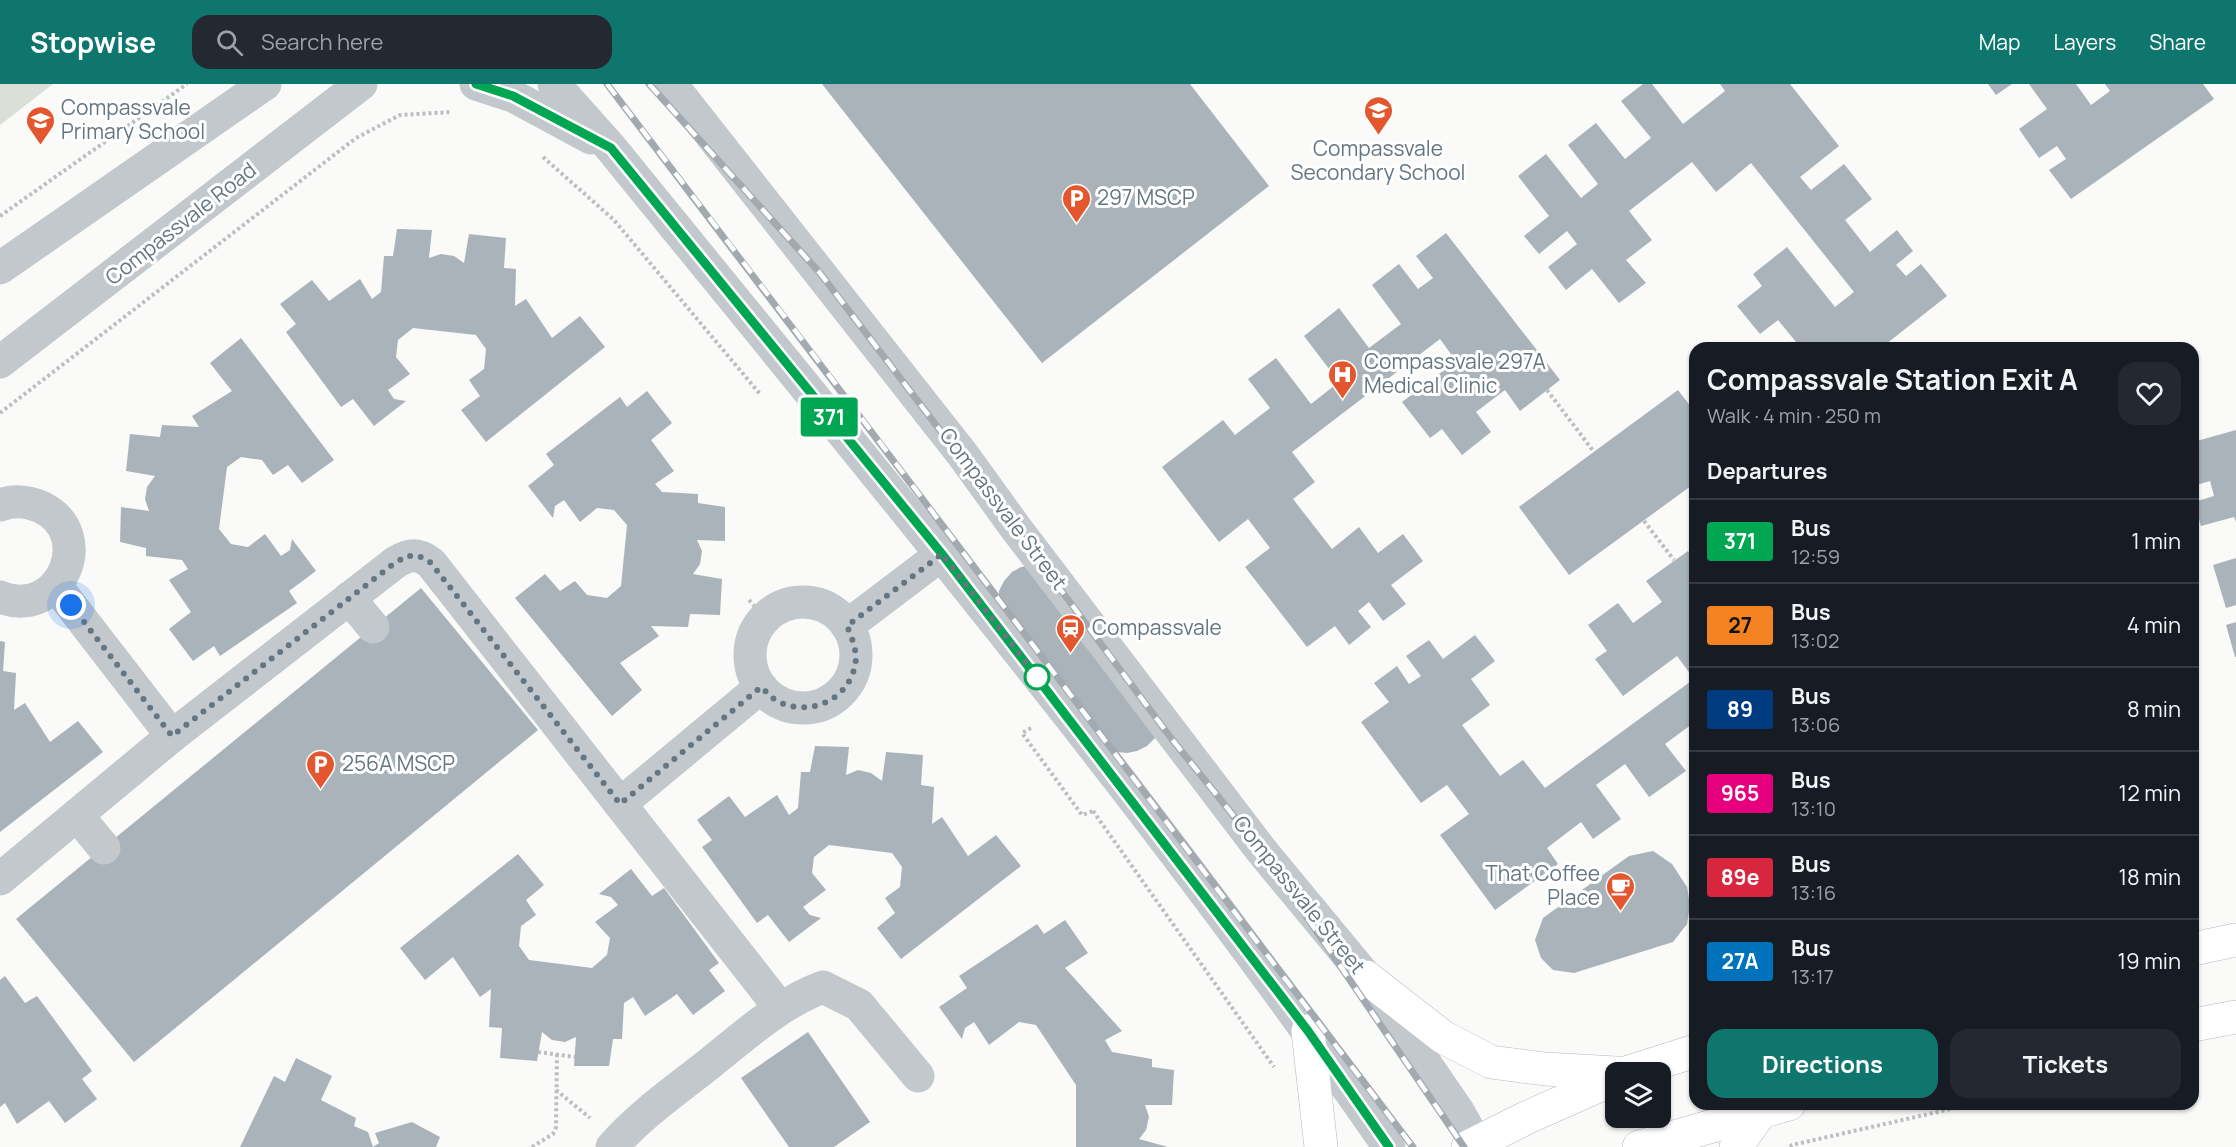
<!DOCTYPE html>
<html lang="en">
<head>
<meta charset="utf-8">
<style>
	body { margin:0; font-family:Manrope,sans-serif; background:#242831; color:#f1f3f6; height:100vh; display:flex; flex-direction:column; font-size:22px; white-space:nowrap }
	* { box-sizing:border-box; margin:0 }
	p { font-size:20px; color:#9ea1a6 }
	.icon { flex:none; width:33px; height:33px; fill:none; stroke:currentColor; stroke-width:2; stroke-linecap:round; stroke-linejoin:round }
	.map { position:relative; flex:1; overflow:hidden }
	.details { position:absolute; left:1689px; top:258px; width:510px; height:768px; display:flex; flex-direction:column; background:#171b24; border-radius:18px; box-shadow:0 2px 4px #0004 }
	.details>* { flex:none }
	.badge { padding:0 12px; border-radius:4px; font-size:21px; line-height:39px }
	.buttons { position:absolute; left:1605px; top:978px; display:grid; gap:12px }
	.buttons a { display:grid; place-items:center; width:66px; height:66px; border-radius:12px; background:#171b24; box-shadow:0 2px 4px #0004; font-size:30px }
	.you { position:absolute; width:30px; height:30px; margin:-15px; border:4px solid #fff; border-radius:50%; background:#1a73e8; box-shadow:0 0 0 9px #1a73e833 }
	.map>.badge { position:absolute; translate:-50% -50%; box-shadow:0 0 0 3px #fff }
	h2 { padding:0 18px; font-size:22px; line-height:54px }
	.round { display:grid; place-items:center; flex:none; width:63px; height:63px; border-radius:18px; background:#242831 }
	.summary { display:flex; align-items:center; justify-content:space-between; height:102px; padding:0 18px }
	h1 { font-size:28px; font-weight:700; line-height:45px }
	.button { display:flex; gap:12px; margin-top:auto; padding:12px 18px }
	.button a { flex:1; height:69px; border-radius:18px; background:#0f766e; color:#fff; font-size:24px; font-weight:700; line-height:69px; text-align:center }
	.button a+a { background:#242831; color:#f1f3f6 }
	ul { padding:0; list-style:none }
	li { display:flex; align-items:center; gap:18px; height:84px; padding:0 18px; border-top:2px solid #363941 }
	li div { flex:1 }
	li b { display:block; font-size:22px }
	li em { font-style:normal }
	li .badge { min-width:66px; font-weight:700; text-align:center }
	header { display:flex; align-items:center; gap:36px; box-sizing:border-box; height:84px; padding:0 30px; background:#0f766e; color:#fff }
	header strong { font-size:28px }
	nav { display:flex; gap:33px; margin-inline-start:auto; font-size:21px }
	.search { width:420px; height:54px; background:#242831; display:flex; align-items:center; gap:15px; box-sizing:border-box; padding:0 21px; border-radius:18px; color:#9ea1a6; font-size:22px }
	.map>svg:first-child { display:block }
	.green { fill:#dadfd7 }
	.building { fill:#aab3b9 }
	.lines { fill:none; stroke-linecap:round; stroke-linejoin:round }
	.major-casing { stroke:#b5babe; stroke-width:34 }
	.path { stroke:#bbbfc2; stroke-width:4; stroke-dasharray:3 3; stroke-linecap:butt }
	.minor { stroke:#c3c8cc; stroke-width:33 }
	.major { stroke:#fff; stroke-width:33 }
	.rail-casing { stroke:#a2aab0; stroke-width:7 }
	.rail { stroke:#fff; stroke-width:4.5; stroke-dasharray:14; stroke-linecap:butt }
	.line-casing { stroke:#fff; stroke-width:14 }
	.line { stroke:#00a651; stroke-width:9 }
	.walk { stroke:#657683; stroke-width:6; stroke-dasharray:0 10.8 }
	.stop-dot { fill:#fff; stroke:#00a651; stroke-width:3 }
	.labels { text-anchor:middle; stroke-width:6; stroke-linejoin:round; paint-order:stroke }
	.poi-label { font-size:21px; fill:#657683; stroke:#fff; text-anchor:start }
	.street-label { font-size:21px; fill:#657683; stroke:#fff }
</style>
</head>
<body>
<header>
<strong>Stopwise</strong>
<div class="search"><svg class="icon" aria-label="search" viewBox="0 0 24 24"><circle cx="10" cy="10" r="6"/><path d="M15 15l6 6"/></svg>Search here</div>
<nav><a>Map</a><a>Layers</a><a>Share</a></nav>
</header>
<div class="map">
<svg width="2236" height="1063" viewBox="0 0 2236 1063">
	<rect width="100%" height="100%" fill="#fafaf8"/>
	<path class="green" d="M0,0H53L0,41Z"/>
	<g class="building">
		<path d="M822,0H1190L1269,102L1042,279Z"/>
		<path d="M1643,0H1652L1683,40L1725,7L1720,0H1790L1839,62L1800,93L1811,106L1844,80L1872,115L1845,136L1870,168L1897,146L1913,167L1896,181L1906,192L1921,180L1947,212L1881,264H1801L1778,236L1760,250L1737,222L1762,202L1753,190L1787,163L1835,223L1854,208L1751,79L1716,108L1692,78L1629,127L1652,156L1626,176L1646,199L1619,219L1592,185L1566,206L1548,183L1577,160L1567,147L1539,170L1524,152L1549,132L1518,92L1546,70L1581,114L1598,100L1568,61L1596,39L1625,75L1651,54L1621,17Z"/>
		<path d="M1988,0H2012L1996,11Z"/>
		<path d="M2029,0H2076L2091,21L2110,7L2105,0H2203L2214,15L2071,115L2049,86L2066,75L2057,62L2039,74L2019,45L2047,25Z"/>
		<path d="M397,145L432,146L429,174L441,170L454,172L464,179L469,150L506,154L504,184L516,185L515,222L526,215L552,254L580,232L605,263L486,358L461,326L480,312L469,296L484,285L486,265L476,251L413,244L398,256L396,273L410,290L388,306L394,315L406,317L374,342L353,315L341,323L286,248L296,240L280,220L312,196L329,217L360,195L372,215L381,208L384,172H393Z"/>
		<path d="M1446,149L1560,296L1520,327L1505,306L1476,328L1491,348L1462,371L1442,345L1430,354L1402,318L1456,277L1440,255L1292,368L1315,398L1293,415L1332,465L1359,443L1378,469L1403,450L1423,477L1391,501L1406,520L1383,537L1369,518L1358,527L1371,543L1349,561L1335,542L1307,563L1245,483L1270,464L1248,435L1219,458L1162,383L1223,336L1235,351L1270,324L1248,295L1276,274L1311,320L1339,298L1304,252L1339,224L1369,264L1401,240L1372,201L1399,180L1418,205L1433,194L1416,172Z"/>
		<path d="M241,254L334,376L302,399L288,381L273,391L262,376L241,373L227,383L219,445L231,460L248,463L265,450L281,472L290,466L292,455L316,487L289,507L297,519L220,572L214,562L193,577L169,545L191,528L169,496L188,485L182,476L146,472V464L120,458L121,423L149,427L145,415L147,403L155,392L126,387L130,350L160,353L162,341L199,343L192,332L232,307L210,279Z"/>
		<path d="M1678,306L1695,328V399L1569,491L1519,423Z"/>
		<path d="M647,307L672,339L651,356L674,387L655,400L662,408L698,410V419L725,423V457L697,456L702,467L700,480L693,490L722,495L720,531L690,530L688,543L651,542L659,552L620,579L642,606L612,632L515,514L545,490L560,507L575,497L587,511L607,514L621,502L627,441L614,426L597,424L580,438L564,416L555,422L553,434L528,402L554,381L546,370L620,313L627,323Z"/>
		<path d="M2236,346V438L2234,433L2201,442L2194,418L2214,412L2210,397L2193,402V358Z"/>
		<path d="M1688,467L1695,477V638L1665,660L1686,687L1649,713L1625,680L1596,701L1621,735L1593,755L1581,738L1547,764L1558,780L1495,826L1440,751L1469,730L1447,701L1421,719L1361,638L1389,618L1374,599L1397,582L1409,600L1421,592L1406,572L1429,556L1443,575L1475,551L1495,577L1471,595L1490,621L1462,641L1500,692L1523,676L1545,704L1694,595L1677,572L1623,612L1595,575L1607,567L1588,541L1618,519L1633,539L1662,518L1646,497Z"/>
		<path d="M2236,474V521L2226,524L2213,481Z"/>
		<path d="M1032,481L1159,644L1155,654L1147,662L1137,667L1127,669L1116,668L998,518L999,507L1004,497L1012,488L1021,483Z"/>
		<path d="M421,504L538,646L134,978L16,835Z"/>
		<path d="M2236,538V573H2235L2226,541Z"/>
		<path d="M0,557L5,558L3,587L16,589L14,626L25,619L50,658L78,637L103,668L0,748Z"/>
		<path d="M815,662L849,663L846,691L858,686L871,689L882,697L886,668L923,671L921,701L934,703L932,740L942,733L968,772L996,751L1021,782L901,875L877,844L895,829L885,814L900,803L902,783L892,769L829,761L814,773L812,789L826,806L803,823L810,831L821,834L789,858L768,831L757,839L702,763L712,756L697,736L729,712L745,733L777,711L789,731L798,724L801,688H810Z"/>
		<path d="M1653,767L1672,780L1687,803L1690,821L1687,840L1673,858L1574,889L1553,886L1541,874L1535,856L1543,834L1629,772Z"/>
		<path d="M518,770L544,801L526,816L536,831L521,842L519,862L529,876L592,884L607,871L610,854L595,838L618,821L611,813L599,810L631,785L652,812L664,804L719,879L709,886L725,907L693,931L677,910L645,932L633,913L624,919L622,955H613L609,982H574L576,953L565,958L552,956L542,948L537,977L500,974L502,944L489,943L491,905L480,913L453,873L425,896L400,864Z"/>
		<path d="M1065,836L1088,869L1065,884L1122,947L1105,956L1112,968L1152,975V983L1174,986L1172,1021H1145L1149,1033L1146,1046L1139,1055L1168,1063H1076V1001L1036,941L1019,938L989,961L974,938L965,944L962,955L939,923L967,904L959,892L1037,840L1044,850Z"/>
		<path d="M5,892L25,919L37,912L92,987L82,995L97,1015L65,1039L49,1017L17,1040L5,1019L0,1023V896Z"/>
		<path d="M808,948L870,1038L834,1063H789L741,994Z"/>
		<path d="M296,974L332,992L321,1016L356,1034L354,1042L368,1048L373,1063L379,1059L375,1049L412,1038L440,1053L436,1063H240L274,992L285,998Z"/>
	</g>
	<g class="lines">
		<defs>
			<g id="major">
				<path d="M2193,865L2236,856"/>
				<path d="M1366,893L1443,953L1491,978L1545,985L1616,989"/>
				<path d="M2193,941L2236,933"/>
				<path d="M1308,947L1321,1063"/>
				<path d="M1629,988L1695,967"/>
				<path d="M1468,1063L1526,1034L1616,994"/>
				<path d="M1639,1063L1789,1020"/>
				<path d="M1736,1063L1762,1026"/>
			</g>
		</defs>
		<use href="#major" class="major-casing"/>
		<g class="path">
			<path d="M543,73L614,136L760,310"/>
			<path d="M0,132L187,0"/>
			<path d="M1547,306L1594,368"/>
			<path d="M0,329L356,54L400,31L452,28"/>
			<path d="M1644,437L1674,476"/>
			<path d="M749,516L765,534"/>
			<path d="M1031,644L1022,649L1082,731L1093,727"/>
			<path d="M1093,727L1274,983"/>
			<path d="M538,968L575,973"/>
			<path d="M556,1006L590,1034"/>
			<path d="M532,1063L553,1050L556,1043L557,970"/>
			<path d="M1790,1063L1792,1061L1973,1020"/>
		</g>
		<g class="minor">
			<path d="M476,0L513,12L591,54"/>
			<path d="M554,0L611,64C877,392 1149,716 1389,1063"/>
			<path d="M671,0L963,371L1015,443L1261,766L1366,893L1458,1027L1478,1063"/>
			<path d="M0,184L265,0"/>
			<path d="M0,278L361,0"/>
			<path d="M0,421C13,416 28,417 41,423C98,450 60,537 0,513"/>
			<path d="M56,502L172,652"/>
			<path d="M349,514L373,543"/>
			<circle cx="803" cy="571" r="53"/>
			<path d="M847,542L942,470"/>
			<path d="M620,720L761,603"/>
			<path d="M77,731L104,764"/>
			<path d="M0,795L172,652L396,478C410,470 418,469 431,479L780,924"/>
			<path d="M612,1063C640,1031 676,1006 709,980C745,951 780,919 823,903L859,921L918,992"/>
		</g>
		<use href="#major" class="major"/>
		<defs>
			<g id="rail">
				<path d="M607,0C878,353 1143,709 1413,1063"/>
				<path d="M649,0L820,189L1020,451L1171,654L1261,766L1464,1063"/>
			</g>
		</defs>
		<use href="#rail" class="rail-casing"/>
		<use href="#rail" class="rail"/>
	</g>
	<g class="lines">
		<defs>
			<path id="line" d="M476,0L513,12L611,64L942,470L1308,947L1389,1063"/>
		</defs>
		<use href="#line" class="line-casing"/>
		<use href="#line" class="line"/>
		<path class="walk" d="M71,521L172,652L396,478C410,470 418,469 431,479L620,720L761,603C767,608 772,615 779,618C810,632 847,617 855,582C858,568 852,554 847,542L942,470L1044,602L1037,593"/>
	</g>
	<defs>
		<symbol id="school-pin" viewBox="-11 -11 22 30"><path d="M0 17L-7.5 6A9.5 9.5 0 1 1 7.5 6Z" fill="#e4572e" stroke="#fff"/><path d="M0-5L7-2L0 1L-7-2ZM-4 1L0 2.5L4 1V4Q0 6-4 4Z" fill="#fff"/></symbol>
		<symbol id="parking-pin" viewBox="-11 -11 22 30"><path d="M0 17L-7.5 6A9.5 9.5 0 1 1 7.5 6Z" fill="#e4572e" stroke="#fff"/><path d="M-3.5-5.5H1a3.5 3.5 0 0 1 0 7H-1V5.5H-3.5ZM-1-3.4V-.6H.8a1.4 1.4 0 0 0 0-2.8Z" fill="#fff"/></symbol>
		<symbol id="hospital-pin" viewBox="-11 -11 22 30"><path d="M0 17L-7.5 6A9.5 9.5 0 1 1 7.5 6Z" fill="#e4572e" stroke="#fff"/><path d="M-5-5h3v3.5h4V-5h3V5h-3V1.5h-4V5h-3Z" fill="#fff"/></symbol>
		<symbol id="station-pin" viewBox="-11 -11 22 30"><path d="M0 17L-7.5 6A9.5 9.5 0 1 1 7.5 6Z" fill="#e4572e" stroke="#fff"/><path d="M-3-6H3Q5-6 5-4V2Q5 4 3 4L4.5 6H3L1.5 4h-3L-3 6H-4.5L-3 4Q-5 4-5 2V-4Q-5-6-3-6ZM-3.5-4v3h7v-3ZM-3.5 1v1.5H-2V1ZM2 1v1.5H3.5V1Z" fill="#fff"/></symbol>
		<symbol id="cafe-pin" viewBox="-11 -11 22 30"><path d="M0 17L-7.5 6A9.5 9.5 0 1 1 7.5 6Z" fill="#e4572e" stroke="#fff"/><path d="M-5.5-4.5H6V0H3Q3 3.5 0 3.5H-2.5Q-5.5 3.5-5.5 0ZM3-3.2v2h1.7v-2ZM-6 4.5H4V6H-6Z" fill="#fff"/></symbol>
	</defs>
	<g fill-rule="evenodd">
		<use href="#school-pin" x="1362" y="10" width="33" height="45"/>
		<use href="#school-pin" x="24" y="20" width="33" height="45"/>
		<use href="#parking-pin" x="1060" y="98" width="33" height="45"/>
		<use href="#hospital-pin" x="1326" y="274" width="33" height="45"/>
		<use href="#station-pin" x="1054" y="528" width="33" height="45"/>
		<use href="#parking-pin" x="304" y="664" width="33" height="45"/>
		<use href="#cafe-pin" x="1604" y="786" width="33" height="45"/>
	</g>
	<circle class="stop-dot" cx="1037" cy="593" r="12"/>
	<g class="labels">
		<g class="poi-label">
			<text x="61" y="31">Compassvale<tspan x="61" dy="24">Primary School</tspan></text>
			<text x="1378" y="72" text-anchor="middle">Compassvale<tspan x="1378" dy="24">Secondary School</tspan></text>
			<text x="1097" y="121">297 MSCP</text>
			<text x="1364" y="285">Compassvale 297A<tspan x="1364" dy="24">Medical Clinic</tspan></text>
			<text x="1092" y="551">Compassvale</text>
			<text x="342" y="687">256A MSCP</text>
			<text x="1600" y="797" text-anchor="end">That Coffee<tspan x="1600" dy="24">Place</tspan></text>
		</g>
		<g class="street-label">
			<text transform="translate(181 140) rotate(-38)" y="7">Compassvale Road</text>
			<text transform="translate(1003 425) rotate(53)" y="7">Compassvale Street</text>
			<text transform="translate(1299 811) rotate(51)" y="7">Compassvale Street</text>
		</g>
	</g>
</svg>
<div class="buttons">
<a><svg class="icon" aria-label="layers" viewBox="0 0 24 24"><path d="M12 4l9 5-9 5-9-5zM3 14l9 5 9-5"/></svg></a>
</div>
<div class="you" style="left:71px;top:521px"></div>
<b class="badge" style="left:829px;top:333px;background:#00a651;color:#fff">371</b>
<section class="details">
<div class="summary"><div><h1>Compassvale Station Exit A</h1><p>Walk · 4 min · 250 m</p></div><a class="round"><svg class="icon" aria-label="heart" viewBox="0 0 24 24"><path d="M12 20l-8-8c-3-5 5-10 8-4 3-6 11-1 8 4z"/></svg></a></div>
<h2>Departures</h2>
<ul>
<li><span class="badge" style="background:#00a651;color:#fff">371</span><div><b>Bus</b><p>12:59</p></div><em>1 min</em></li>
<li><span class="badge" style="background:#f58220;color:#111">27</span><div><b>Bus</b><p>13:02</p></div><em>4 min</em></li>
<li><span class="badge" style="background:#003b80;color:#fff">89</span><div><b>Bus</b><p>13:06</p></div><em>8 min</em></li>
<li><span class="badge" style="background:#e6007e;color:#fff">965</span><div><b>Bus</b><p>13:10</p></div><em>12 min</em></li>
<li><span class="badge" style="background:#d7263d;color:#fff">89e</span><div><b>Bus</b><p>13:16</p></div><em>18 min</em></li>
<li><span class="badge" style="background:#0072bc;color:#fff">27A</span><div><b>Bus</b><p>13:17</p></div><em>19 min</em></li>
</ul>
<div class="button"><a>Directions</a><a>Tickets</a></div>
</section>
</div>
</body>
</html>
